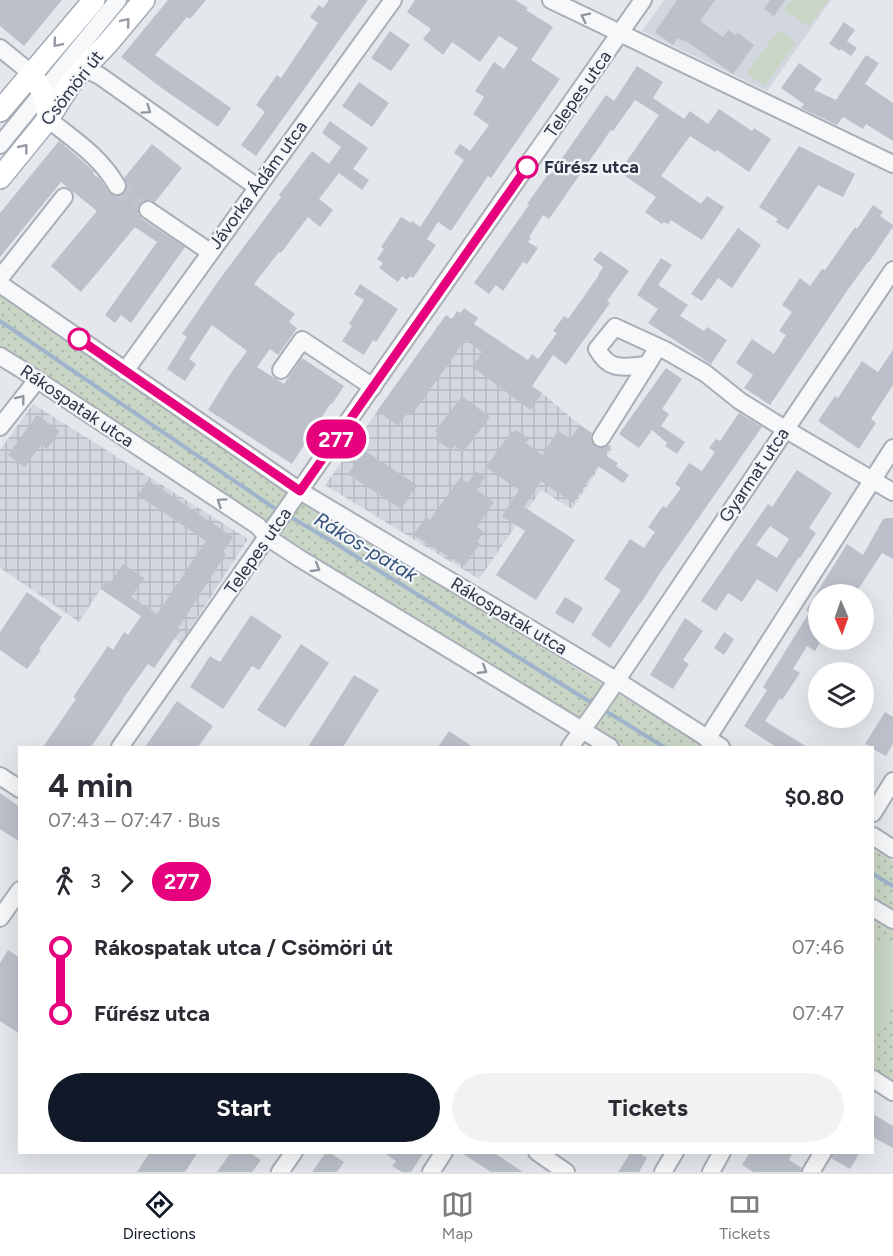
<!DOCTYPE html>
<html lang="en">
<head>
<meta charset="utf-8">
<style>
	body { margin:0; font-family:Figtree,sans-serif; background:#f2f2f3; color:#2b2b33; height:100vh; display:flex; flex-direction:column; font-size:22px; white-space:nowrap }
	* { box-sizing:border-box; margin:0 }
	p { font-size:20px; color:#7c7c81 }
	.icon { flex:none; width:33px; height:33px; fill:none; stroke:currentColor; stroke-width:2; stroke-linecap:round; stroke-linejoin:round }
	.map { position:relative; flex:1; overflow:hidden }
	.drawer { position:absolute; left:18px; top:746px; width:856px; height:408px; display:flex; flex-direction:column; background:#fff; border-radius:0px; box-shadow:0 6px 24px #0002 }
	.drawer>* { flex:none }
	.badge { padding:0 12px; border-radius:20px; font-size:21px; line-height:39px }
	.needle { width:39px; rotate:178deg }
	.buttons { position:absolute; left:808px; top:584px; display:grid; gap:12px }
	.buttons a { display:grid; place-items:center; width:66px; height:66px; border-radius:50%; background:#fff; box-shadow:0 6px 24px #0002; font-size:30px }
	.map>.badge { position:absolute; translate:-50% -50%; box-shadow:0 0 0 3px #fff }
	.legs { display:flex; align-items:center; gap:9px; height:66px; padding:0 30px; font-size:20px }
	.legs p { margin-inline-start:auto }
	.head { display:flex; align-items:center; justify-content:space-between; height:102px; padding:0 30px }
	h1 { font-size:33px; font-weight:700; line-height:45px }
	.cta { display:flex; gap:12px; margin-top:auto; padding:12px 30px }
	.cta a { flex:1; height:69px; border-radius:36px; background:#111827; color:#fff; font-size:24px; font-weight:700; line-height:69px; text-align:center }
	.cta a+a { background:#f2f2f3; color:#2b2b33 }
	ul { padding:0 30px; list-style:none }
	li { display:flex; align-items:center; gap:21px; height:66px; font-size:22px }
	li i { display:grid; place-items:center; width:9px; height:100%; margin:0 8px; background:currentColor }
	li i::after { content:''; width:15px; height:15px; margin:-8px; border:4px solid; border-radius:50%; background:#fff }
	li p { margin-inline-start:auto }
	li:first-child i { background:linear-gradient(#0000 50%,currentColor 0) }
	li:last-child i { background:linear-gradient(currentColor 50%,#0000 0) }
	.menu { display:flex; justify-content:space-around; align-items:center; height:84px; border-top:2px solid #e1e1e2; background:#fff; font-size:16px; color:#7c7c81 }
	.menu a { display:grid; justify-items:center; gap:3px }
	.menu .on { color:#111827 }
	.map>svg:first-child { display:block }
	.built { fill:#d2d6de }
	.industrial { fill:url(#industrial-grid) }
	.grass { fill:url(#grass-dots) }
	.park { fill:#c9d6c5 }
	.lines { fill:none; stroke-linecap:round; stroke-linejoin:round }
	.stream { stroke:#9fb4cc; stroke-width:4 }
	.building { fill:#bbc0ca; fill-rule:evenodd }
	.minor-tunnel { stroke:#bfc3cb; stroke-width:16; stroke-dasharray:16 8; stroke-linecap:butt }
	.minor-casing { stroke:#a9aeb7; stroke-width:20 }
	.major-casing { stroke:#a3abb8; stroke-width:24 }
	.minor { stroke:#f7f8fa; stroke-width:16 }
	.major { stroke:#fff; stroke-width:21 }
	.oneway { stroke:#9196a0 }
	.oneway2 { stroke:#959aa2 }
	.line-1-casing { stroke:#fff; stroke-width:14 }
	.line-1 { stroke:#e6007e; stroke-width:9 }
	.stop-1-dot { fill:#fff; stroke:#e6007e; stroke-width:3 }
	.labels { text-anchor:middle; stroke-width:4.5; stroke-linejoin:round; paint-order:stroke }
	.street-label { font-size:18px; fill:#2b3445; stroke:#f4f6f9 }
	.stop-label { font-size:18px; font-weight:bold; fill:#2b3445; stroke:#f4f6f9; text-anchor:start }
	.water-label { font-size:20px; font-style:italic; fill:#34527a; stroke:#f4f6f9 }
</style>
</head>
<body>
<div class="map">
<svg width="893" height="1172" viewBox="0 0 893 1172">
	<defs>
		<pattern id="industrial-grid" width="8" height="8" patternUnits="userSpaceOnUse" patternTransform="scale(1.5)"><rect width="8" height="8" fill="#d2d6de"/><path d="M0 4h8M4 0v8" fill="none" stroke="#b4b8c0"/></pattern>
		<pattern id="grass-dots" width="8" height="8" patternUnits="userSpaceOnUse" patternTransform="scale(1.5)"><rect width="8" height="8" fill="#c9d6c5"/><path d="M2 2h.1M6 6h.1" fill="none" stroke="#adb8ab" stroke-width="1.8" stroke-linecap="round"/></pattern>
	</defs>
	<rect width="100%" height="100%" fill="#e4e7ec"/>
	<path class="built" d="M664,0H831L767,91L642,31Z"/>
	<g class="industrial">
		<path d="M440,323L542,393L580,425L612,448L572,509L541,490L479,579L325,485Z"/>
		<path d="M33,404L248,539L181,643L101,589L79,622L0,568V450Z"/>
	</g>
	<g class="grass">
		<path d="M0,292L120,375L283,490L705,747H624L575,719L286,538L262,517L0,348Z"/>
		<path d="M873,849L893,861V1099L873,1086Z"/>
	</g>
	<g class="park">
		<path d="M792,0H828L809,27L784,10Z"/>
		<path d="M778,30L796,42L765,86L747,74Z"/>
		<path d="M881,941L893,948V1006L877,1034L873,1032V953Z"/>
	</g>
	<g class="lines">
		<g class="stream">
			<path d="M0,321L280,512"/>
			<path d="M287,515L333,542L595,705"/>
			<path d="M604,710L664,747"/>
			<path d="M873,874L893,886"/>
		</g>
	</g>
	<g class="building">
		<path d="M0,0H62L24,46L0,26Z"/>
		<path d="M168,0H206L190,19L187,17L155,55L231,108L218,127L163,89L121,57Z"/>
		<path d="M329,0H368L256,156L241,145L265,112L256,105L277,75L281,78L318,23L310,17L319,5L323,8Z"/>
		<path d="M415,0H515L528,8L526,10L553,27L531,60L560,79L491,178L488,176L451,231L438,222L427,239L436,245L413,278L410,276L407,280L402,276L398,282L379,268L383,263L377,259L384,249L381,247L401,217L411,223L412,221L420,227L464,160L454,153L460,144L470,151L489,125L473,114L484,97L475,91L494,62L504,69L518,48L499,36L480,62L452,42L443,55L423,39L431,29L407,12Z"/>
		<path d="M677,0H715L700,21L723,37L728,30L736,35L738,33L754,45L733,74L686,41L685,42L678,38L673,45L655,32Z"/>
		<path d="M770,0H785L774,16L764,9Z"/>
		<path d="M844,22L855,30L847,41L857,48L851,56L841,49L840,51L829,44Z"/>
		<path d="M390,31L410,45L391,71L371,58Z"/>
		<path d="M866,55L879,63L865,84L893,103V141L866,124L863,129L843,117L837,125L801,108L804,104L781,88L799,63L822,79L814,90L836,100Z"/>
		<path d="M637,66L663,82L653,98L684,119L690,111L708,124L719,109L752,131L754,128L771,139L749,172L717,150L715,152L690,136L661,176L701,204L707,196L724,207L702,240L671,220L668,224L664,222L662,224L645,212L656,197L619,172L659,115L635,100L613,131L611,130L549,219L543,215L529,237L531,238L528,242L538,248L527,264L523,262L503,291L496,285L489,294L474,283L529,205L527,204L549,173L551,174L606,95L614,101Z"/>
		<path d="M359,82L389,103L372,127L342,106Z"/>
		<path d="M330,121L368,148L353,169L369,180L362,190L339,173L319,199L333,210L320,227L308,217L281,253L279,252L254,284L295,314L289,322L297,328L278,355L270,349L257,367L284,384L302,358L344,386L332,404L331,403L292,464L208,410L231,373L247,351L212,325L189,359L196,364L185,381L167,369L187,337L182,334L219,280L281,197L279,195L312,151L329,164L341,147L322,133Z"/>
		<path d="M59,141L87,165L94,172L93,174L100,179L109,192L112,195L117,196L122,195L126,191L127,185L124,178L152,144L182,168L155,202L149,200H144L140,204L138,209V214L142,219L185,247L131,323L121,315L115,323L105,315L157,242L135,227L81,292L51,266L97,211L61,182L0,257V213Z"/>
		<path d="M799,146L855,174L843,197L818,185L788,230L776,222L778,219L759,207Z"/>
		<path d="M873,205L883,212L880,216L893,225V227L869,262H868L849,288L770,405L744,388L753,375L736,363L752,339L774,354L786,335L779,331L792,312L782,305L800,278L810,286L822,269L825,270L855,227L857,229Z"/>
		<path d="M738,228L761,245L732,288L718,278L702,301L691,294Z"/>
		<path d="M600,251L629,271L607,301L610,303L566,365L553,355L532,386L542,393L531,410L472,367L482,352L465,340L412,415L408,412L398,426L377,411L446,315L452,319L457,311L460,313L464,308L478,318L474,324L528,360L532,354L538,359L557,333L553,331L564,316L568,319L599,275H598L603,267L593,260Z"/>
		<path d="M661,258L672,265L658,285L688,305L680,316L704,331L707,327L727,340L711,364L648,323L658,309L637,295Z"/>
		<path d="M360,284L398,309L376,342L373,340L364,355L342,341L352,326L349,324L364,300L354,294Z"/>
		<path d="M893,350V385L871,419L876,423L859,449L818,421L835,396L838,398L862,361L878,372Z"/>
		<path d="M666,368L682,379L662,409L669,414L661,426L685,442L677,454L665,446L667,443L652,430L639,448L619,434Z"/>
		<path d="M462,396L490,417L463,452L455,446L451,450L435,439L439,434L435,431Z"/>
		<path d="M739,413L762,427L658,576L641,603H640L610,648L591,635L621,590L604,579L630,539L644,548L655,532L648,527L663,506L666,508L681,488L675,484L689,463L702,471L715,452L709,448L716,439L720,441Z"/>
		<path d="M37,415L60,431L47,449L41,445L25,467L8,455Z"/>
		<path d="M580,425L592,433L591,438L592,442L595,447L601,448L609,445L611,446L605,455L618,463L616,466L629,475L623,483L598,466L573,503L541,481L524,507L575,540L536,600L496,575L525,531L502,516L519,490L486,467L511,432L513,433L516,430L529,439L526,443L542,455L558,431L570,439Z"/>
		<path d="M364,450L417,485L401,509L348,474Z"/>
		<path d="M797,470L832,493L809,528L816,533L800,558L799,557L777,592L757,579L742,602L728,593L716,611L701,601L768,504L772,507ZM770,526L789,539L777,558L756,545Z"/>
		<path d="M476,471L485,477L477,490L494,502L477,527L484,532L477,542L480,544L464,566L413,535L426,517L430,520L460,478L468,483Z"/>
		<path d="M148,480L233,537L223,552L226,554L178,628L181,630L175,638L154,668L148,664L122,700H123L91,747H43L76,699L73,697L108,646L113,650L124,632L128,635L141,616L101,589L106,580L110,583L123,564L144,578L131,597L157,614L206,541L138,495Z"/>
		<path d="M887,518H893V559L882,553L855,594H819V644L815,651L807,646L793,669L800,673L782,700L780,698L765,721L807,747H776L744,726L767,690L763,687L809,613L806,610L847,544L863,555L883,519Z"/>
		<path d="M27,592L62,617L39,649L41,650L27,669L0,650V632Z"/>
		<path d="M565,597L583,608L573,624L555,613Z"/>
		<path d="M251,615L282,636L259,670L252,666L223,709L190,687L210,656L220,662Z"/>
		<path d="M685,618L703,631L683,660L689,664L673,689L650,675Z"/>
		<path d="M724,632L734,639L724,655L714,648Z"/>
		<path d="M301,644L329,663L285,728L257,710Z"/>
		<path d="M354,675L379,690L343,747H308Z"/>
		<path d="M177,701L213,726L198,747H145Z"/>
		<path d="M885,712L893,717V744L886,756L873,749V747L865,744Z"/>
		<path d="M449,731L473,747H438Z"/>
		<path d="M0,793L20,807V842L0,829Z"/>
		<path d="M8,950L20,958V1034L0,1021V963Z"/>
		<path d="M873,1114L893,1126V1148L873,1137Z"/>
		<path d="M150,1152H198L185,1172H137Z"/>
		<path d="M231,1152H249L261,1160L252,1172H217Z"/>
		<path d="M326,1152H329L344,1162L337,1172H312Z"/>
		<path d="M383,1152H424L411,1172H402L392,1166L396,1161Z"/>
		<path d="M460,1152H493L523,1172H491Z"/>
		<path d="M631,1152H638L647,1158L639,1172H618Z"/>
		<path d="M750,1152H793L789,1160L802,1168L801,1172H753L742,1165Z"/>
		<path d="M833,1152H860L850,1169L831,1158Z"/>
	</g>
	<g class="lines">
		<path class="minor-tunnel" d="M117,186L148,210"/>
		<defs>
			<g id="minor">
				<path d="M551,0L893,164"/>
				<path d="M0,48L32,74"/>
				<path d="M82,70L92,72L100,76L257,187"/>
				<path d="M48,119C74,140 100,156 117,186"/>
				<path d="M0,145L118,0"/>
				<path d="M148,210L210,252"/>
				<path d="M0,278L64,197"/>
				<path d="M0,284L300,491L616,680L721,747"/>
				<path d="M658,347L647,365C623,367 610,372 597,349L615,327L665,350L705,373L740,401L785,429L893,492"/>
				<path d="M0,356L21,369L258,526L267,537L299,558L610,747"/>
				<path d="M281,370L302,340L373,387"/>
				<path d="M125,371L393,0"/>
				<path d="M0,427L37,380"/>
				<path d="M601,438L647,365"/>
				<path d="M707,739L893,448"/>
				<path d="M120,747L643,0"/>
				<path d="M570,747L600,705L893,270"/>
				<path d="M0,776L20,789"/>
				<path d="M873,813L893,781"/>
				<path d="M873,836L893,849"/>
				<path d="M873,908L893,920"/>
				<path d="M0,918L20,890"/>
				<path d="M873,1079L893,1092"/>
				<path d="M537,1152L566,1172"/>
				<path d="M280,1172L294,1152"/>
				<path d="M431,1172L444,1152"/>
				<path d="M663,1172L675,1152"/>
				<path d="M711,1172L722,1152"/>
				<path d="M811,1172L823,1152"/>
			</g>
			<g id="major">
				<path d="M32,74C42,91 46,98 48,119"/>
				<path d="M0,111L94,0"/>
				<path d="M0,178L48,119L73,80L108,43L144,0"/>
			</g>
		</defs>
		<use href="#minor" class="minor-casing"/>
		<use href="#major" class="major-casing"/>
		<use href="#minor" class="minor"/>
		<use href="#major" class="major"/>
	</g>
	<defs><path id="oneway-chevron" d="M-2-3.5L2.5 0L-2 3.5" fill="none" stroke-width="1.6" stroke-linecap="round" stroke-linejoin="round" transform="scale(1.5)"/></defs>
	<g class="oneway">
		<use href="#oneway-chevron" transform="translate(585 17) rotate(-154)"/>
		<use href="#oneway-chevron" transform="translate(147 110) rotate(35)"/>
		<use href="#oneway-chevron" transform="translate(21 399) rotate(-52)"/>
		<use href="#oneway-chevron" transform="translate(221 502) rotate(-146)"/>
		<use href="#oneway-chevron" transform="translate(316 568) rotate(31)"/>
		<use href="#oneway-chevron" transform="translate(483 670) rotate(32)"/>
	</g>
	<g class="oneway2">
		<use href="#oneway-chevron" transform="translate(126 22) rotate(-50)"/>
		<use href="#oneway-chevron" transform="translate(57 43) rotate(130)"/>
		<use href="#oneway-chevron" transform="translate(24 148) rotate(-51)"/>
	</g>
	<g class="lines">
		<defs>
			<path id="line-1" d="M79,339L300,491L527,167"/>
		</defs>
		<use href="#line-1" class="line-1-casing"/>
		<use href="#line-1" class="line-1"/>
	</g>
	<g class="stop-1-dot">
		<circle cx="527" cy="167" r="10"/>
		<circle cx="79" cy="339" r="10"/>
	</g>
	<g class="labels">
		<g class="street-label">
			<text transform="translate(72 88) rotate(-52)" y="6">Csömöri út</text>
			<text transform="translate(578 94) rotate(-55)" y="6">Telepes utca</text>
			<text transform="translate(258 185) rotate(-54)" y="6">Jávorka Ádám utca</text>
			<text transform="translate(77 406) rotate(34)" y="6">Rákospatak utca</text>
			<text transform="translate(754 475) rotate(-56)" y="6">Gyarmat utca</text>
			<text transform="translate(258 551) rotate(-55)" y="6">Telepes utca</text>
			<text transform="translate(509 616) rotate(31)" y="6">Rákospatak utca</text>
		</g>
		<g class="stop-label">
			<text x="544" y="173">Fűrész utca</text>
		</g>
		<g class="water-label">
			<text transform="translate(366 547) rotate(31)" y="7">Rákos-patak</text>
		</g>
	</g>
</svg>
<div class="buttons">
<a><svg class="needle" viewBox="-14 -14 28 28"><path d="M0-13l5 13h-10z" fill="#e53935"/><path d="M0 13l5-13h-10z" fill="#7c7c81"/></svg></a>
<a><svg class="icon" aria-label="layers" viewBox="0 0 24 24"><path d="M12 4l9 5-9 5-9-5zM3 14l9 5 9-5"/></svg></a>
</div>
<b class="badge" style="left:336px;top:439px;background:#e6007e;color:#fff">277</b>
<section class="drawer">
<div class="head"><div><h1>4 min</h1><p>07:43 – 07:47 · Bus</p></div><b>$0.80</b></div>
<div class="legs"><svg class="icon" aria-label="walk" viewBox="0 0 24 24"><circle cx="13" cy="4" r="2"/><path d="M13 8l-2 6 4 7M11 14l-3 7M7 12l3-4h3l4 4"/></svg>3<svg class="icon" aria-label="forward" viewBox="0 0 24 24"><path d="M9 5l7 7-7 7"/></svg><b class="badge" style="background:#e6007e;color:#fff">277</b></div>
<ul>
<li><i style="color:#e6007e"></i><b>Rákospatak utca / Csömöri út</b><p>07:46</p></li>
<li><i style="color:#e6007e"></i><b>Fűrész utca</b><p>07:47</p></li>
</ul>
<div class="cta"><a>Start</a><a>Tickets</a></div>
</section>
</div>
<nav class="menu">
<a class="on"><svg class="icon" aria-label="directions" viewBox="0 0 24 24"><path d="M12 3l9 9-9 9-9-9zM9 14v-3h6M13 9l2 2-2 2"/></svg>Directions</a>
<a><svg class="icon" aria-label="map" viewBox="0 0 24 24"><path d="M3 6l6-2 6 2 6-2v14l-6 2-6-2-6 2zM9 4v14M15 6v14"/></svg>Map</a>
<a><svg class="icon" aria-label="tickets" viewBox="0 0 24 24"><path d="M3 7h18v10H3zM15 7v10"/></svg>Tickets</a>
</nav>
</body>
</html>
